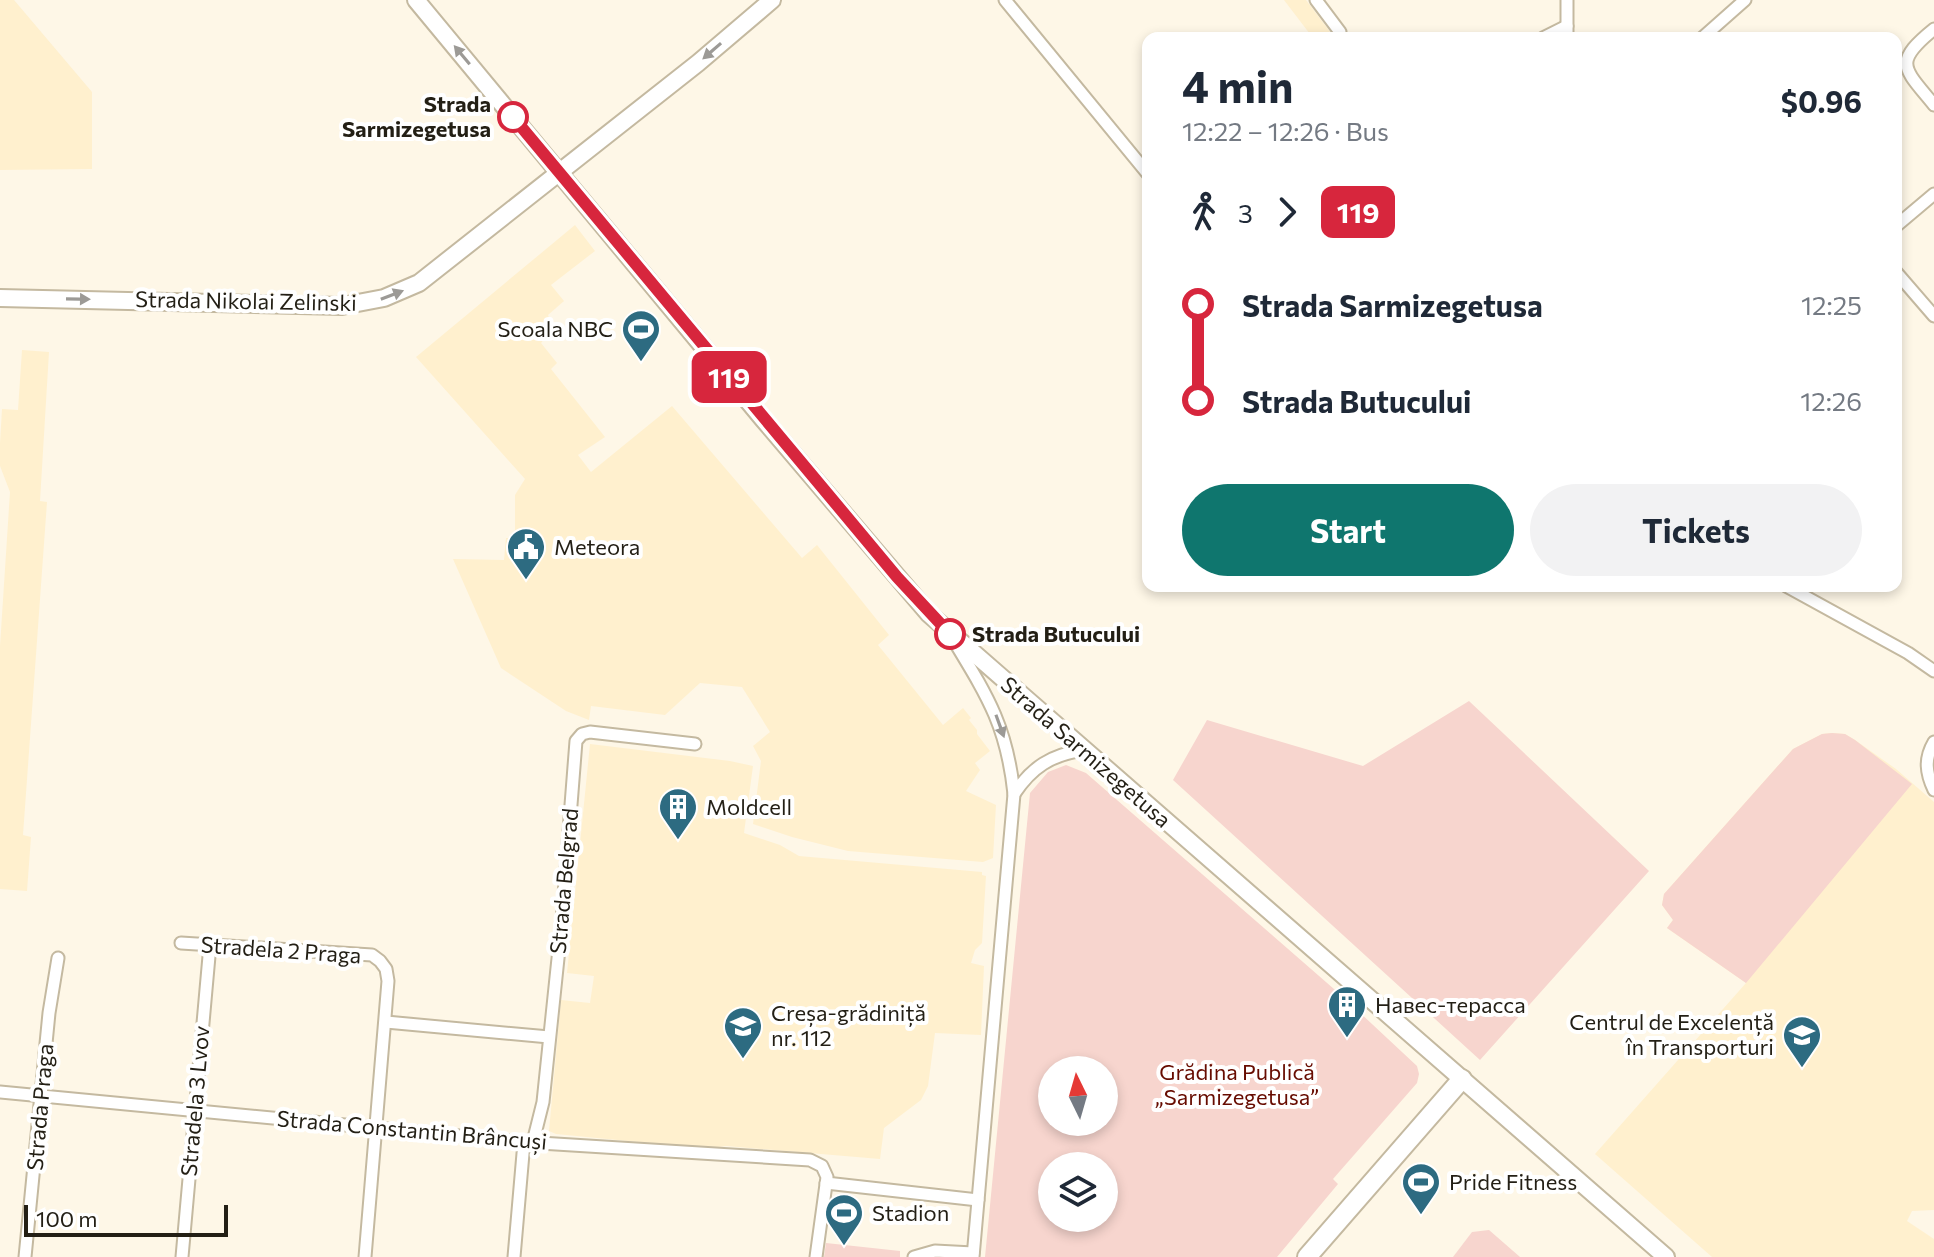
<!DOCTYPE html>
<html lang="en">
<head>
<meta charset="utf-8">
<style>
	body { margin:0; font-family:Commissioner,sans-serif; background:#f2f2f3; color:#1f2937; height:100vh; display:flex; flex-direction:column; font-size:30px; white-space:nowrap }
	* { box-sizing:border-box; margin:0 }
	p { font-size:26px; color:#747a83 }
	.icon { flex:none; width:44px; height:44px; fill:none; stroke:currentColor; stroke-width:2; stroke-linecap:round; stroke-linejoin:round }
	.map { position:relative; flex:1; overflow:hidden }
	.side { position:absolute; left:1142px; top:32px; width:760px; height:560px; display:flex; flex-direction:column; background:#fff; border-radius:16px; box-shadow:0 4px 12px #0003 }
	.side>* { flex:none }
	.badge { padding:0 16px; border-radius:12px; font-size:28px; line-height:52px }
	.needle { width:52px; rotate:355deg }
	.fabs { position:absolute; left:1038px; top:1056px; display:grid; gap:16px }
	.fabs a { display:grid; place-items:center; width:80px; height:80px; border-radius:50%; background:#fff; box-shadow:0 4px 12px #0003; font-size:40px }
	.scale { position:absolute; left:24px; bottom:20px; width:204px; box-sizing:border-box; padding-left:8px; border:4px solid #231f15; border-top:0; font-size:22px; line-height:28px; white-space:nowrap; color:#231f15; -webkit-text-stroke:6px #fff; paint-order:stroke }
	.map>.badge { position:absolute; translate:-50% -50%; box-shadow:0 0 0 4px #fff }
	.legs { display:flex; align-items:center; gap:12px; height:88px; padding:0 40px; font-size:26px }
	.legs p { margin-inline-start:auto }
	.summary { display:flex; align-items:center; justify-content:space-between; height:136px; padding:0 40px }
	h1 { font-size:44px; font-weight:700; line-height:60px }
	.cta { display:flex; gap:16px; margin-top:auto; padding:16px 40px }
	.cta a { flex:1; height:92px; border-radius:48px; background:#0f766e; color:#fff; font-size:32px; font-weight:700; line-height:92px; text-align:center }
	.cta a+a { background:#f2f2f3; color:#1f2937 }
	ul { padding:0 40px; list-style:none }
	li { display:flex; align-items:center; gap:28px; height:96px; font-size:30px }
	li i { display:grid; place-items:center; width:12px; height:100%; margin:0 10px; background:currentColor }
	li i::after { content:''; width:20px; height:20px; margin:-10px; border:6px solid; border-radius:50%; background:#fff }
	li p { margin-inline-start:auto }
	li:first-child i { background:linear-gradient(#0000 50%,currentColor 0) }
	li:last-child i { background:linear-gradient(currentColor 50%,#0000 0) }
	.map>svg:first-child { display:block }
	.built { fill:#fff0ce }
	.green { fill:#f7d5ce; fill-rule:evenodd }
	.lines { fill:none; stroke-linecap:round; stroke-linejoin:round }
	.street-casing { stroke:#c4b9a0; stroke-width:15 }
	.secondary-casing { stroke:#c4b9a0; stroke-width:20 }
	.primary-casing { stroke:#c4b9a0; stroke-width:22 }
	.street { stroke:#fff; stroke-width:11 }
	.secondary { stroke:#fff; stroke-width:16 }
	.primary { stroke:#fff; stroke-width:18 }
	.oneway { fill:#9c9a96 }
	.line-1-casing { stroke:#fff; stroke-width:18 }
	.line-1 { stroke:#d7263d; stroke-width:12 }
	.stop-1-dot { fill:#fff; stroke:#d7263d; stroke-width:4 }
	.labels { text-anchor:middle; stroke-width:8; stroke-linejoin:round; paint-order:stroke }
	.stop-label { font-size:22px; font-weight:bold; fill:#231f15; stroke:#fff; text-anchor:end }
	.street-label { font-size:22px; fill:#231f15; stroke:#fff }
	.poi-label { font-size:22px; fill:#231f15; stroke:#fff; text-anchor:start }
	.park-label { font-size:22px; fill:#670c01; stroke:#fff }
</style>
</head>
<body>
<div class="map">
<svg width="1934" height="1257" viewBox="0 0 1934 1257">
	<rect width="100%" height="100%" fill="#fef7e7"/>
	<g class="built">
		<path d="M0,0H14L92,92V169L0,170Z"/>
		<path d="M1284,0H1306L1334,37L1313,38Z"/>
		<path d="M575,225L595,251L551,285L564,301L548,315L553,328L541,343L557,363L551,369L605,437L578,455L591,472L672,406L802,558L817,545L889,635L878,645L943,725L963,708L971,718L969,720L977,730V734L990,751L975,763L980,770L966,791L996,805L993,858L983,862L848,851L792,837L753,824L761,761L753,746L770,732L742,687L700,683L665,715L591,706L589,720L566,711L501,668L453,559L504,560L506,538H515V495L525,479L416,357Z"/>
		<path d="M22,350L49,352L40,501L47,502L23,835L31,837L27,891L0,889V646L10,492L0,466V443L2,409L18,410Z"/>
		<path d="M1832,733L1845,734L1855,740L1896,769L1934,802V1210L1912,1211L1907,1221L1934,1239V1257H1712L1595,1154L1746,983L1667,928L1673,920L1662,905L1664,894L1793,749L1822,734Z"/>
		<path d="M590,744L730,761L753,766L744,833L780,845L799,856L982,872V875L986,876L982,943L975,950L971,963L984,966L981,1035L935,1033L928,1086L921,1100L884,1128L880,1159L726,1146L712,1148L638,1142L556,1134L549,1131L561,1000L590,1003L594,976L567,973Z"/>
	</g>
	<g class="green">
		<path d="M1469,701L1649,871L1480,1060L1173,780L1207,720L1363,766Z"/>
		<path d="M1832,733L1845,734L1855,740L1912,784L1746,983L1667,928L1673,920L1662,905L1664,894L1793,749L1822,734Z"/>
		<path d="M1066,765L1086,773L1342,996L1417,1066L1419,1074L1417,1083L1333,1179L1338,1184L1277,1257H985L1030,793L1048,772ZM1104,1070V1122H1052V1070ZM1104,1166V1218H1052V1166Z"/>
		<path d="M1489,1230L1520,1257H1453L1472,1232Z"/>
		<path d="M826,1243L900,1251V1257H824Z"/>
	</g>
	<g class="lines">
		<defs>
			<g id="street">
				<path d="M1005,0L1148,174"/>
				<path d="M1316,0L1340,32"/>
				<path d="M1567,0V38"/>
				<path d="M1934,29C1892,63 1904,68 1934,105"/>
				<path d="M1543,38L1567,26"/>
				<path d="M1702,38L1745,0"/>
				<path d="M1896,226L1934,194"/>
				<path d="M1896,272L1934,316"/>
				<path d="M1786,586L1908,653L1934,671"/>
				<path d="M954,641C988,697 1007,727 1014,794L973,1257"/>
				<path d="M1934,742C1924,759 1926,773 1934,790"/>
				<path d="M1014,794C1032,767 1051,755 1083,750"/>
				<path d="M181,943L372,955L380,961L386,969L388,981L365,1257"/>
				<path d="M386,1022L549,1037"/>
				<path d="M0,1092L524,1142L810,1160L822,1166L827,1177L816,1257"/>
				<path d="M533,1142L543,1102L562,920L576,741L582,734L590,732L695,744"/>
				<path d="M826,1183L978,1200"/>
				<path d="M25,1257L49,1013L58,958"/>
				<path d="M182,1257L210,945"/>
				<path d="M514,1257L524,1142"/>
				<path d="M914,1257L935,1251L973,1253"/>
			</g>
			<g id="secondary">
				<path d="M416,0L763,419L929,614L1666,1257"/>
				<path d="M0,298L342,306L384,298L419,283L698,63L772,0"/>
			</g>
			<path id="primary" d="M1307,1257L1462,1079"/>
		</defs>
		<use href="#street" class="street-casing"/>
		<use href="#secondary" class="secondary-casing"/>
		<use href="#primary" class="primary-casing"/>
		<use href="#street" class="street"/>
		<use href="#secondary" class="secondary"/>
		<use href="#primary" class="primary"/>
	</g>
	<defs><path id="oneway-solid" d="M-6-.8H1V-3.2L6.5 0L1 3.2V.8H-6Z" transform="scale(2)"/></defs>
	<g class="oneway">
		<use href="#oneway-solid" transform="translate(712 51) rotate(139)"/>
		<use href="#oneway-solid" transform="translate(462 55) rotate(-130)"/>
		<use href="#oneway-solid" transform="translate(392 295) rotate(-21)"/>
		<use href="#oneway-solid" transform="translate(78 299) rotate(1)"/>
		<use href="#oneway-solid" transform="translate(1000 726) rotate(70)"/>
	</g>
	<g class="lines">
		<defs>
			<path id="line-1" d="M513,117L897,577L950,634"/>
		</defs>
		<use href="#line-1" class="line-1-casing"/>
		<use href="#line-1" class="line-1"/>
	</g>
	<defs>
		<symbol id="stadium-pin" viewBox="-11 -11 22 30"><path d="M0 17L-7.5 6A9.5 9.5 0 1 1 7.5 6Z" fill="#2d6b81" stroke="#fff"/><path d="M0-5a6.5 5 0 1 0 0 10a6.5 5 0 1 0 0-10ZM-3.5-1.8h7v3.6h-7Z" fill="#fff"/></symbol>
		<symbol id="civic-pin" viewBox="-11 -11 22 30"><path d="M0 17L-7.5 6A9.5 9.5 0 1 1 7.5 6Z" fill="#2d6b81" stroke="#fff"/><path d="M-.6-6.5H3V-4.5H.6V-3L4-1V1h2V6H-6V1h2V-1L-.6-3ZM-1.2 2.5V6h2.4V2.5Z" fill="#fff"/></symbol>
		<symbol id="building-pin" viewBox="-11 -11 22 30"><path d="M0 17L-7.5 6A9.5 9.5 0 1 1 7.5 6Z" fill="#2d6b81" stroke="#fff"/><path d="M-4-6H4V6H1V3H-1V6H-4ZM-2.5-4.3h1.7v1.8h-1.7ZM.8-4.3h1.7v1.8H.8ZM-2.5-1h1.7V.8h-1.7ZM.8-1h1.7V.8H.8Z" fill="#fff"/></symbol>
		<symbol id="school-pin" viewBox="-11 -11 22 30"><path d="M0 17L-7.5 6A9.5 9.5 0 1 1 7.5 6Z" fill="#2d6b81" stroke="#fff"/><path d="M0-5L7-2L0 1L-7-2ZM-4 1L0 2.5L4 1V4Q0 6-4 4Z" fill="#fff"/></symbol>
		<symbol id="university-pin" viewBox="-11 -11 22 30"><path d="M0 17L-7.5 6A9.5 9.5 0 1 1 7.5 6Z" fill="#2d6b81" stroke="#fff"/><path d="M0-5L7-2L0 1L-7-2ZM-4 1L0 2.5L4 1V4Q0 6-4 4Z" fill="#fff"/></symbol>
	</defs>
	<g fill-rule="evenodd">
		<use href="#stadium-pin" x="619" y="307" width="44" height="60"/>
		<use href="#civic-pin" x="504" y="525" width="44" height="60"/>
		<use href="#building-pin" x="656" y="785" width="44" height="60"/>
		<use href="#building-pin" x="1325" y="983" width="44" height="60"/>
		<use href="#school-pin" x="721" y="1004" width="44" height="60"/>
		<use href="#university-pin" x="1780" y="1013" width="44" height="60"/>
		<use href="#stadium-pin" x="1399" y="1160" width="44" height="60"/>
		<use href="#stadium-pin" x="822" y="1191" width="44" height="60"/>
	</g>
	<g class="stop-1-dot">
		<circle cx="513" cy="117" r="14"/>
		<circle cx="950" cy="634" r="14"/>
	</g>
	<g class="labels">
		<g class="stop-label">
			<text x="491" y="112">Strada<tspan x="491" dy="25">Sarmizegetusa</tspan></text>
			<text x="972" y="642" text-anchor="start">Strada Butucului</text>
		</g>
		<g class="street-label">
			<text transform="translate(246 301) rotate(1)" y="8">Strada Nikolai Zelinski</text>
			<text transform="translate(1086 752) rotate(41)" y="8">Strada Sarmizegetusa</text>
			<text transform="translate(564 881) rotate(-85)" y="8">Strada Belgrad</text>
			<text transform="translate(281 950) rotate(4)" y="8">Stradela 2 Praga</text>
			<text transform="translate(195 1101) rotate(-85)" y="8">Stradela 3 Lvov</text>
			<text transform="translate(40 1107) rotate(-85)" y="8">Strada Praga</text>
			<text transform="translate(412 1130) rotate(5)" y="8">Strada Constantin Brâncuși</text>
		</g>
		<g class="poi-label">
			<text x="613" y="337" text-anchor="end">Scoala NBC</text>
			<text x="554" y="555">Meteora</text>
			<text x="706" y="815">Moldcell</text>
			<text x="1375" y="1013">Навес-терасса</text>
			<text x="771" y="1021">Creșa-grădiniță<tspan x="771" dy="25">nr. 112</tspan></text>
			<text x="1774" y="1030" text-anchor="end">Centrul de Excelență<tspan x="1774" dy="25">în Transporturi</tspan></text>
			<text x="1449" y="1190">Pride Fitness</text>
			<text x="872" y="1221">Stadion</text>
		</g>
		<g class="park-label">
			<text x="1237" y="1080">Grădina Publică<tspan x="1237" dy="25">„Sarmizegetusa”</tspan></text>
		</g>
	</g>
</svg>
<div class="fabs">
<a><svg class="needle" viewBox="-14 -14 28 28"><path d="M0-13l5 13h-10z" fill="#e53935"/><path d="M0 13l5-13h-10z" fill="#747a83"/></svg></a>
<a><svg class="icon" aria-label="layers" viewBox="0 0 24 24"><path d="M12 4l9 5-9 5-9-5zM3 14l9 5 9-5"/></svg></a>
</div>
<div class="scale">100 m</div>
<b class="badge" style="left:729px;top:377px;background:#d7263d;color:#fff">119</b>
<section class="side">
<div class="summary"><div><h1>4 min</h1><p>12:22 – 12:26 · Bus</p></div><b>$0.96</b></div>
<div class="legs"><svg class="icon" aria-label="walk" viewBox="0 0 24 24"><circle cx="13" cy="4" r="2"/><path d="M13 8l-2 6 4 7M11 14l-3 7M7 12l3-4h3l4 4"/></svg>3<svg class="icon" aria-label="forward" viewBox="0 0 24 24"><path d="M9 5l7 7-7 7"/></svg><b class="badge" style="background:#d7263d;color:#fff">119</b></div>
<ul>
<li><i style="color:#d7263d"></i><b>Strada Sarmizegetusa</b><p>12:25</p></li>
<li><i style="color:#d7263d"></i><b>Strada Butucului</b><p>12:26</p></li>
</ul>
<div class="cta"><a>Start</a><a>Tickets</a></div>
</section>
</div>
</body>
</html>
